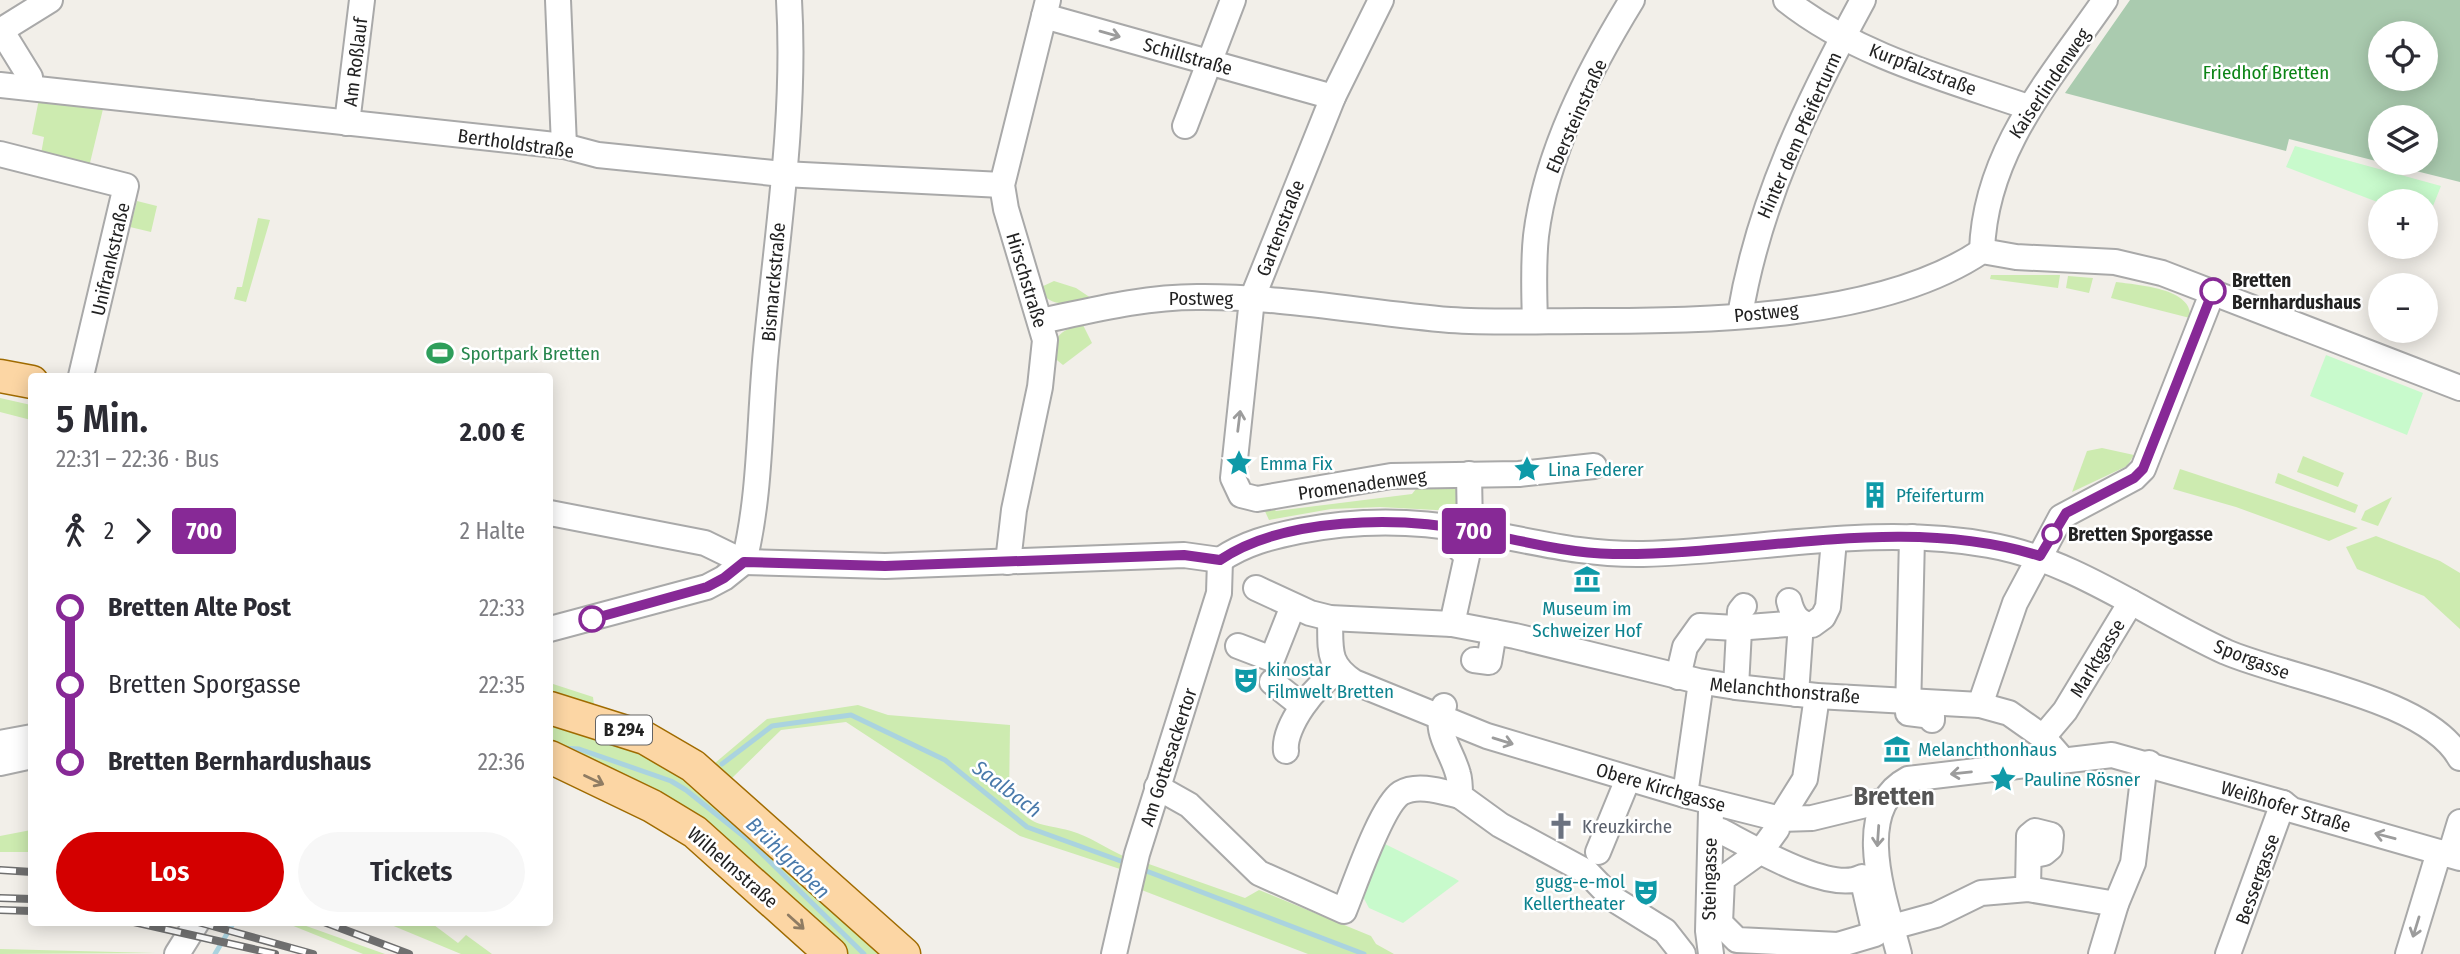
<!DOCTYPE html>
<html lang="de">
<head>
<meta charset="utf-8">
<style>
	body { margin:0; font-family:"Fira Sans Condensed",sans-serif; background:#f7f7f7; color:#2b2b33; height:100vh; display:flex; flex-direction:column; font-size:26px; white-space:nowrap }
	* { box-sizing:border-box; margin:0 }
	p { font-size:23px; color:#7c7c81 }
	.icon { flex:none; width:38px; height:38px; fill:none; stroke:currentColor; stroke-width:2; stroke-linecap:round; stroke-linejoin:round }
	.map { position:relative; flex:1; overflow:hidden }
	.details { position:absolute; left:28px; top:373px; width:525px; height:553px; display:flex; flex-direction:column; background:#fff; border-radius:7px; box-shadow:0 4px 18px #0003 }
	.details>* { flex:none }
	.badge { padding:0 14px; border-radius:5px; font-size:24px; line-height:46px }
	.buttons { position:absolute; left:2368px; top:21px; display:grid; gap:14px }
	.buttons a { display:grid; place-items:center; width:70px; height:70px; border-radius:50%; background:#fff; box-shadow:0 4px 18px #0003; font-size:35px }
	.map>.badge { position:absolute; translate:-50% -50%; box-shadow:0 0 0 4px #fff }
	.legs { display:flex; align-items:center; gap:10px; height:77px; padding:0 28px; font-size:23px }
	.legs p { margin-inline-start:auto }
	.overview { display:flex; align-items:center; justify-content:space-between; height:119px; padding:0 28px }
	h1 { font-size:38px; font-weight:600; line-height:52px }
	.cta { display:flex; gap:14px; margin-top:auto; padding:14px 28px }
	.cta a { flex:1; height:80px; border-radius:42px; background:#d40000; color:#fff; font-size:28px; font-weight:600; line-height:80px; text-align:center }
	.cta a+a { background:#f7f7f7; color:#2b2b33 }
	ul { padding:0 28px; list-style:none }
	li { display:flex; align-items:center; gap:24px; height:77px; font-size:26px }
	li i { display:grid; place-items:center; width:10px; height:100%; margin:0 9px; background:currentColor }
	li i::after { content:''; width:18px; height:18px; margin:-9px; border:5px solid; border-radius:50%; background:#fff }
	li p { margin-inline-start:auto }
	li:first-child i { background:linear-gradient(#0000 50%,currentColor 0) }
	li:last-child i { background:linear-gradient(currentColor 50%,#0000 0) }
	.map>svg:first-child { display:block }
	.grass { fill:#cdebb0 }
	.cemetery { fill:#aacbaf; fill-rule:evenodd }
	.park { fill:#c8facc }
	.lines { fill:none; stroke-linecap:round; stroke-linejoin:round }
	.stream { stroke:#aad3df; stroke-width:5 }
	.minor-casing { stroke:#a9a9a9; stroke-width:28 }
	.major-casing { stroke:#a06b00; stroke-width:35 }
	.minor { stroke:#fff; stroke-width:24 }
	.major { stroke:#fcd6a4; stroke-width:32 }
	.rail-casing { stroke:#707070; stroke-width:8 }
	.rail { stroke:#fff; stroke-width:5; stroke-dasharray:16; stroke-linecap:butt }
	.oneway { stroke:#9c9c9c }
	.oneway2 { stroke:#8f7c63 }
	.line-1-casing { stroke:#fff; stroke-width:16 }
	.line-1 { stroke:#872996; stroke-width:10 }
	.stop-1-dot { fill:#fff; stroke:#872996; stroke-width:3.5 }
	.labels { text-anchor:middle; stroke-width:5; stroke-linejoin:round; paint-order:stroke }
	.shield { fill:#fff; stroke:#646464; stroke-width:2 }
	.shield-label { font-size:18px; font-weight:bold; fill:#222 }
	.street-label { font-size:19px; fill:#222; stroke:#fff }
	.park-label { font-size:19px; fill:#0c8416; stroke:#fff }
	.stop-label { font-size:19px; font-weight:bold; fill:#222; stroke:#fff; text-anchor:start }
	.leisure-label { font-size:19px; fill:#27864d; stroke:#fff; text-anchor:start }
	.culture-label { font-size:19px; fill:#0d838f; stroke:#fff; text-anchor:start }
	.worship-label { font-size:19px; fill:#5b616d; stroke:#fff; text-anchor:start }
	.water-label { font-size:21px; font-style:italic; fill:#4a7aab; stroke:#fff }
	.district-label { font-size:26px; font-weight:bold; fill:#555; stroke:#fff }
</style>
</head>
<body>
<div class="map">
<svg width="2460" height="954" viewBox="0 0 2460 954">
	<rect width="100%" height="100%" fill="#f2efe9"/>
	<g class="grass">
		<path d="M39,99L103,109L89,167L41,154L44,137L32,134Z"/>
		<path d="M137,201L157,206L151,232L130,227Z"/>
		<path d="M258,218L270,220L246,302L234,299L237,287H242Z"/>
		<path d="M1991,275H2060L2058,288L1990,279Z"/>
		<path d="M2068,276L2093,278L2089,293L2066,288Z"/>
		<path d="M1054,281L1076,288L1091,298C1069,303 1051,310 1039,288Z"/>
		<path d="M2116,282C2137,285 2194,288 2190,318L2111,298Z"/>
		<path d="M1083,325L1092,343L1063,365L1052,356C1054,335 1062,329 1083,325Z"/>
		<path d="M0,398L31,405V420L0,412Z"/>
		<path d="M2102,448L2134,455L2127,466L2072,492L2087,451Z"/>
		<path d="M2303,456L2344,473L2338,487L2297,472Z"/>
		<path d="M2180,469L2358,528L2329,541L2236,507L2173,489Z"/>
		<path d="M2278,473L2358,505L2355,513L2275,483Z"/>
		<path d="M1444,479L1462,488L1461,506L1454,511L1380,507L1331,509L1269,520L1263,507L1271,506L1276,511L1412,494L1423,480Z"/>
		<path d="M2392,497L2378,526L2361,520L2365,511Z"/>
		<path d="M2376,536L2440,561L2460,573V629L2424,596L2357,569L2346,547Z"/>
		<path d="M550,683L593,697L594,705L550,701Z"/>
		<path d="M858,705L888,715L1010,725L1009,799C1035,829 1037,822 1071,831C1089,836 1106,848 1123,856L1120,869L1020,836L846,722L781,730L732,778L715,763L767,719Z"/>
		<path d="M550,716L644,742L892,954H845L550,746Z"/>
		<path d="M31,830V852H0V836Z"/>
		<path d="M1146,863L1245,898L1259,890L1371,936L1376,944L1394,954H1308L1139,889Z"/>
		<path d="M295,922L385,954H363L286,923Z"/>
		<path d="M384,922H430L458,943L466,935L492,954H461Z"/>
		<path d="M0,949L156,953L0,954Z"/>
	</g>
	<path class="cemetery" d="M2130,0H2460V182L2384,163H2426V117H2380V162L2289,139L2286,151L2065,93ZM2380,33H2426V79H2380Z"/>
	<g class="park">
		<path d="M2295,146L2441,186L2427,221L2426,201L2380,203L2286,167Z"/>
		<path d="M2326,355L2423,393L2407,435L2310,396Z"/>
		<path d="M1385,844L1454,878L1459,881L1403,923L1369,908L1362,895Z"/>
	</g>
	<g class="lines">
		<g class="stream">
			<path d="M562,748L579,749L671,781L686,790L747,839L864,954"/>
			<path d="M722,764L772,726L851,715L945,760L1027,827L1129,864"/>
			<path d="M1141,869L1364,954"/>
			<path d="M215,954L234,922"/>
		</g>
		<defs>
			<g id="minor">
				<path d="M558,0L564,146"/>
				<path d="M1381,0L1333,97L1252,299L1233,478L1241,495L1257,499L1391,476L1519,474L1594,466"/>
				<path d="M1786,0C1855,55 1946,79 2028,107"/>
				<path d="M1044,16L1333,97"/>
				<path d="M1,30L30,77L31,87"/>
				<path d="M0,31L50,0"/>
				<path d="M0,85L564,146L598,155L783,174L1002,185"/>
				<path d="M347,123L362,0"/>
				<path d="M1185,126L1233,0"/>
				<path d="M0,154L126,186L81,376"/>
				<path d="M1982,251C1985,151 2051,78 2105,0"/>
				<path d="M1740,315C1759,201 1808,101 1863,0"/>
				<path d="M1041,321C1093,310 1144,297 1197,297C1280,296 1367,313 1450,320C1495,323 1542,321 1587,321C1707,321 1881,319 1982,251L2016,257L2115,262L2162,273L2460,388"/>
				<path d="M1535,321C1534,293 1533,264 1536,236C1546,153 1589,70 1632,0"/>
				<path d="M1469,474L1470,530"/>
				<path d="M550,513L705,543L744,562L885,566L1184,555L1220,560"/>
				<path d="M1912,537L1908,713L1932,716V720"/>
				<path d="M1220,560C1245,543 1270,537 1299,531C1354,520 1413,520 1468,530C1530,540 1578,555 1643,554C1758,551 1874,524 1989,545C2075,560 2147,616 2226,652C2289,679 2426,698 2460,758"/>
				<path d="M744,562C761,493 759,421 766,350C777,234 796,117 789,0"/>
				<path d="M1008,562L1014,510L1040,387L1045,340L1006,209L1002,185L1048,0"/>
				<path d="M1256,588L1310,613L1330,618L1452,624L1515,636L1698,681L1736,687L1817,696L1980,705L2009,713L2043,737L2063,760"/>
				<path d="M1789,601C1792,614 1798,624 1812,625L1823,617L1828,607L1834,540"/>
				<path d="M1330,618C1331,648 1326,664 1354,682L1487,736L1685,795L1780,819L1812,818L1886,800"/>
				<path d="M1452,624L1467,556L1460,549"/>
				<path d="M550,629L707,587L724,578L744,562"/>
				<path d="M1238,646L1272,659L1293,606"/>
				<path d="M1474,660L1489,662L1494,632"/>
				<path d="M1678,677L1685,647L1700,626L1736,628L1801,623L1796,694"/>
				<path d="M1272,682L1301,705"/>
				<path d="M1736,687L1740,611L1744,606"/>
				<path d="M1980,705L2015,603L2061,517L2134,478L2143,469L2213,291"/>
				<path d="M1444,706C1433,733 1451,748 1458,774C1460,780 1460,789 1460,796L1500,825L1587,872L1612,898L1665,931L1683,954"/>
				<path d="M2043,737L2065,711L2131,602"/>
				<path d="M0,743L32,737"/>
				<path d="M1286,751C1283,727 1316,682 1339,672"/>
				<path d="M0,763L32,756"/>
				<path d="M1157,787L1189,805L1259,873L1344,911C1354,887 1381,806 1401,793C1418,783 1443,792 1460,796"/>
				<path d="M1685,795L1701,682"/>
				<path d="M1780,819L1805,779L1817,696"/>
				<path d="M1721,831C1752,847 1831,894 1862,877L1875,934L1838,945L1737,940L1720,923L1722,879L1761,851L1777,829"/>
				<path d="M1598,852L1628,779"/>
				<path d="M2450,855L2460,822"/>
				<path d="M2028,889L2029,836L2035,831L2051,835L2050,848L2044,853L2029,856"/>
				<path d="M1892,927L1936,915L1981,893L2028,889L2116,904"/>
				<path d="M177,954L197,922"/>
				<path d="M1114,954L1137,854L1219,593L1220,560"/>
				<path d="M1711,954L1708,931L1711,811"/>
				<path d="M1899,954C1887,906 1849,810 1908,779L2112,755L2283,803L2292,810L2460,858"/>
				<path d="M2101,954L2116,904L2133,863L2144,770L2149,763"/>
				<path d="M2228,954L2283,803"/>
				<path d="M2408,954L2439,852"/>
			</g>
			<g id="major">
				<path d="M0,376L32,382"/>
				<path d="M550,708L645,738L693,766L904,954"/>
				<path d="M550,757L652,806L695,832L831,954"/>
			</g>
		</defs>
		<use href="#minor" class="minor-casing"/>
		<use href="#major" class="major-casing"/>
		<use href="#minor" class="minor"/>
		<use href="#major" class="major"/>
		<defs>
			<g id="rail">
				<path d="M0,870L32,872"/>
				<path d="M0,898L32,899"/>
				<path d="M0,910L32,911"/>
				<path d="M134,922L275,954"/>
				<path d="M198,922L313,954"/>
				<path d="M324,922L409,954"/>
			</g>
		</defs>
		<use href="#rail" class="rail-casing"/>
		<use href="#rail" class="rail"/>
	</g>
	<defs><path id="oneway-shaft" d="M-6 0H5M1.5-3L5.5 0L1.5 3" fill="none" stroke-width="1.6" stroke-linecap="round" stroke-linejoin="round" transform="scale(1.75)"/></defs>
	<g class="oneway">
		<use href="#oneway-shaft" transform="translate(1110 34) rotate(16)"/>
		<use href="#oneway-shaft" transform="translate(1239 421) rotate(-83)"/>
		<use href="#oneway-shaft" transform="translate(1503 741) rotate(17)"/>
		<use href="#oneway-shaft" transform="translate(1961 773) rotate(174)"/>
		<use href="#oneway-shaft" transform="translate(1878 836) rotate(94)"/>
		<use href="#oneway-shaft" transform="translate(2385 836) rotate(-165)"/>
		<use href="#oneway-shaft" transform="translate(2416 927) rotate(107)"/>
	</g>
	<g class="oneway2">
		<use href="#oneway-shaft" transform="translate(594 780) rotate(25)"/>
		<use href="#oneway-shaft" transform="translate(796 922) rotate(42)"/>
	</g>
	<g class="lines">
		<defs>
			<path id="line-1" d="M592,619L707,587L724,578L744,562L885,566L1184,555L1220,560C1284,517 1398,516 1472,531C1519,540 1565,553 1613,554C1754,556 1901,513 2040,556L2066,513L2134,478L2143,469L2213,291"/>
		</defs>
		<use href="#line-1" class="line-1-casing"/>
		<use href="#line-1" class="line-1"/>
	</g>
	<defs>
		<symbol id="stadium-bare" viewBox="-9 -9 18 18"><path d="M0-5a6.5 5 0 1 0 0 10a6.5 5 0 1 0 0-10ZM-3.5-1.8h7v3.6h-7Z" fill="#2e9e5b" stroke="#fff" stroke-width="2.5" paint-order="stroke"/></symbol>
		<symbol id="sight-bare" viewBox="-9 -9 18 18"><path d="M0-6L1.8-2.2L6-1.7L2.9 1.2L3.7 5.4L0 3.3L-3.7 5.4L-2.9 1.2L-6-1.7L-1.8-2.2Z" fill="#0f9aa8" stroke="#fff" stroke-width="2.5" paint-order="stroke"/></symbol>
		<symbol id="building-bare" viewBox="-9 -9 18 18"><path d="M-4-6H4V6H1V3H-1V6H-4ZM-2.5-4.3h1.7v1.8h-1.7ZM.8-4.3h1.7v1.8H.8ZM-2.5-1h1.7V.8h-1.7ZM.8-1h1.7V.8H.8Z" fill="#0f9aa8" stroke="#fff" stroke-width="2.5" paint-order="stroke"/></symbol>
		<symbol id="museum-bare" viewBox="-9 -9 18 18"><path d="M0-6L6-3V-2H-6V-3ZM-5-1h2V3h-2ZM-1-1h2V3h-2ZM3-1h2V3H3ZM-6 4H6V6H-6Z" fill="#0f9aa8" stroke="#fff" stroke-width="2.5" paint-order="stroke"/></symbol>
		<symbol id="theatre-bare" viewBox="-9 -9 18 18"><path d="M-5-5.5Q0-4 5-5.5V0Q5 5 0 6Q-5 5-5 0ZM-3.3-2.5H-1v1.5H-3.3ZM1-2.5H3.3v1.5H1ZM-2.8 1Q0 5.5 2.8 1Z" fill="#0f9aa8" stroke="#fff" stroke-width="2.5" paint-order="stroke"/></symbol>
		<symbol id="church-bare" viewBox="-9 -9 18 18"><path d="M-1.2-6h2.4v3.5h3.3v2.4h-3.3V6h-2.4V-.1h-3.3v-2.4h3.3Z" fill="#6b7280" stroke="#fff" stroke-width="2.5" paint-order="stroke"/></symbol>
	</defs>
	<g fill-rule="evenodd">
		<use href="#stadium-bare" x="421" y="334" width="38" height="38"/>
		<use href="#sight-bare" x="1220" y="444" width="38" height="38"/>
		<use href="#sight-bare" x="1508" y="450" width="38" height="38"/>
		<use href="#building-bare" x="1856" y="476" width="38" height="38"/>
		<use href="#museum-bare" x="1568" y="560" width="38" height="38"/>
		<use href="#theatre-bare" x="1227" y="661" width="38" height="38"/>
		<use href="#museum-bare" x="1878" y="730" width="38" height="38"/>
		<use href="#sight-bare" x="1984" y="760" width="38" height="38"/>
		<use href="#church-bare" x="1542" y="807" width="38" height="38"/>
		<use href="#theatre-bare" x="1627" y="873" width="38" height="38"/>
	</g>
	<g class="stop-1-dot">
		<circle cx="2213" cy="291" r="12"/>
		<circle cx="2052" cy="534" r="9"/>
		<circle cx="592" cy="619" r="12"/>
	</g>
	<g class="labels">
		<rect class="shield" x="596" y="715.5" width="56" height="29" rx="5"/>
		<g class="shield-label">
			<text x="624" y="736">B 294</text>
		</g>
		<g class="street-label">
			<text transform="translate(1188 56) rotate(16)" y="7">Schillstraße</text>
			<text transform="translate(355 62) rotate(-83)" y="7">Am Roßlauf</text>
			<text transform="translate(1923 69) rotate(21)" y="7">Kurpfalzstraße</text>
			<text transform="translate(2049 83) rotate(-56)" y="7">Kaiserlindenweg</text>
			<text transform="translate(1576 116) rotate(-66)" y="7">Ebersteinstraße</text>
			<text transform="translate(1799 135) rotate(-66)" y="7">Hinter dem Pfeiferturm</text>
			<text transform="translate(516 143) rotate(8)" y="7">Bertholdstraße</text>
			<text transform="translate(1280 228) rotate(-69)" y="7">Gartenstraße</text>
			<text transform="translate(110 259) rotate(-77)" y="7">Unifrankstraße</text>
			<text transform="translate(1027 280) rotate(73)" y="7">Hirschstraße</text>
			<text transform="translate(773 282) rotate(-85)" y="7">Bismarckstraße</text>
			<text x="1201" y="305">Postweg</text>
			<text transform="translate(1766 312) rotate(-6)" y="7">Postweg</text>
			<text transform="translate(1362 484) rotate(-8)" y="7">Promenadenweg</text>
			<text transform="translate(2097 658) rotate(-59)" y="7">Marktgasse</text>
			<text transform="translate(2252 659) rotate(21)" y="7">Sporgasse</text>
			<text transform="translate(1785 690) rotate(5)" y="7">Melanchthonstraße</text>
			<text transform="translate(1168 757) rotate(-72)" y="7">Am Gottesackertor</text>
			<text transform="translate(1661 787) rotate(16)" y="7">Obere Kirchgasse</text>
			<text transform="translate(2286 806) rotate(17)" y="7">Weißhofer Straße</text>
			<text transform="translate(733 867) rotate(41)" y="7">Wilhelmstraße</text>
			<text transform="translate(1709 879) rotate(-89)" y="7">Steingasse</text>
			<text transform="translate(2257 879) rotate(-70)" y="7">Bessergasse</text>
		</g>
		<g class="park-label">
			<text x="2266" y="79">Friedhof Bretten</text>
		</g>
		<g class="stop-label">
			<text x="2232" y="287">Bretten<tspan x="2232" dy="22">Bernhardushaus</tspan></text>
			<text x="2068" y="541">Bretten Sporgasse</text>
		</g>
		<g class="leisure-label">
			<text x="461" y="360">Sportpark Bretten</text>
		</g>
		<g class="culture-label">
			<text x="1260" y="470">Emma Fix</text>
			<text x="1548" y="476">Lina Federer</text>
			<text x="1896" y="502">Pfeiferturm</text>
			<text x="1587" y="615" text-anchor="middle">Museum im<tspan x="1587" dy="22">Schweizer Hof</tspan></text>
			<text x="1267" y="676">kinostar<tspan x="1267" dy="22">Filmwelt Bretten</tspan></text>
			<text x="1918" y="756">Melanchthonhaus</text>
			<text x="2024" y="786">Pauline Rösner</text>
			<text x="1625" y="888" text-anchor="end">gugg-e-mol<tspan x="1625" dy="22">Kellertheater</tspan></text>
		</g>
		<g class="worship-label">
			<text x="1582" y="833">Kreuzkirche</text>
		</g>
		<g class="water-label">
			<text transform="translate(1007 789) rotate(37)" y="7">Saalbach</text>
			<text transform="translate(788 858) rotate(44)" y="7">Brühlgraben</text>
		</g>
		<g class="district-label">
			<text x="1894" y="805">Bretten</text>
		</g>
	</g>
</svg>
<div class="buttons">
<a><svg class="icon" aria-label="locate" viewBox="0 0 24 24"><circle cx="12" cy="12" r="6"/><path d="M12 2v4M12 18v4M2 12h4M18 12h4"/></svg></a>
<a><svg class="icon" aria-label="layers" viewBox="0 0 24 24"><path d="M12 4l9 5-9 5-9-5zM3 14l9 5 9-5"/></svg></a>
<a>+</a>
<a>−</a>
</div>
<b class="badge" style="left:1474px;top:531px;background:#872996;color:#fff">700</b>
<section class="details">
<div class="overview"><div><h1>5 Min.</h1><p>22:31 – 22:36 · Bus</p></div><b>2.00 €</b></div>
<div class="legs"><svg class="icon" aria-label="walk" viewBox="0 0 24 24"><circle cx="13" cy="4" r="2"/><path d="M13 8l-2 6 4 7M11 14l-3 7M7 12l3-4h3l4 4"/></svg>2<svg class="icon" aria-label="forward" viewBox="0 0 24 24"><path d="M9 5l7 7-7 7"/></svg><b class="badge" style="background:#872996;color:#fff">700</b><p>2 Halte</p></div>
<ul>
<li><i style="color:#872996"></i><b>Bretten Alte Post</b><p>22:33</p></li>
<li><i style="color:#872996"></i><span>Bretten Sporgasse</span><p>22:35</p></li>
<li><i style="color:#872996"></i><b>Bretten Bernhardushaus</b><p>22:36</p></li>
</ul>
<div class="cta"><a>Los</a><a>Tickets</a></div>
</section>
</div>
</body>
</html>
